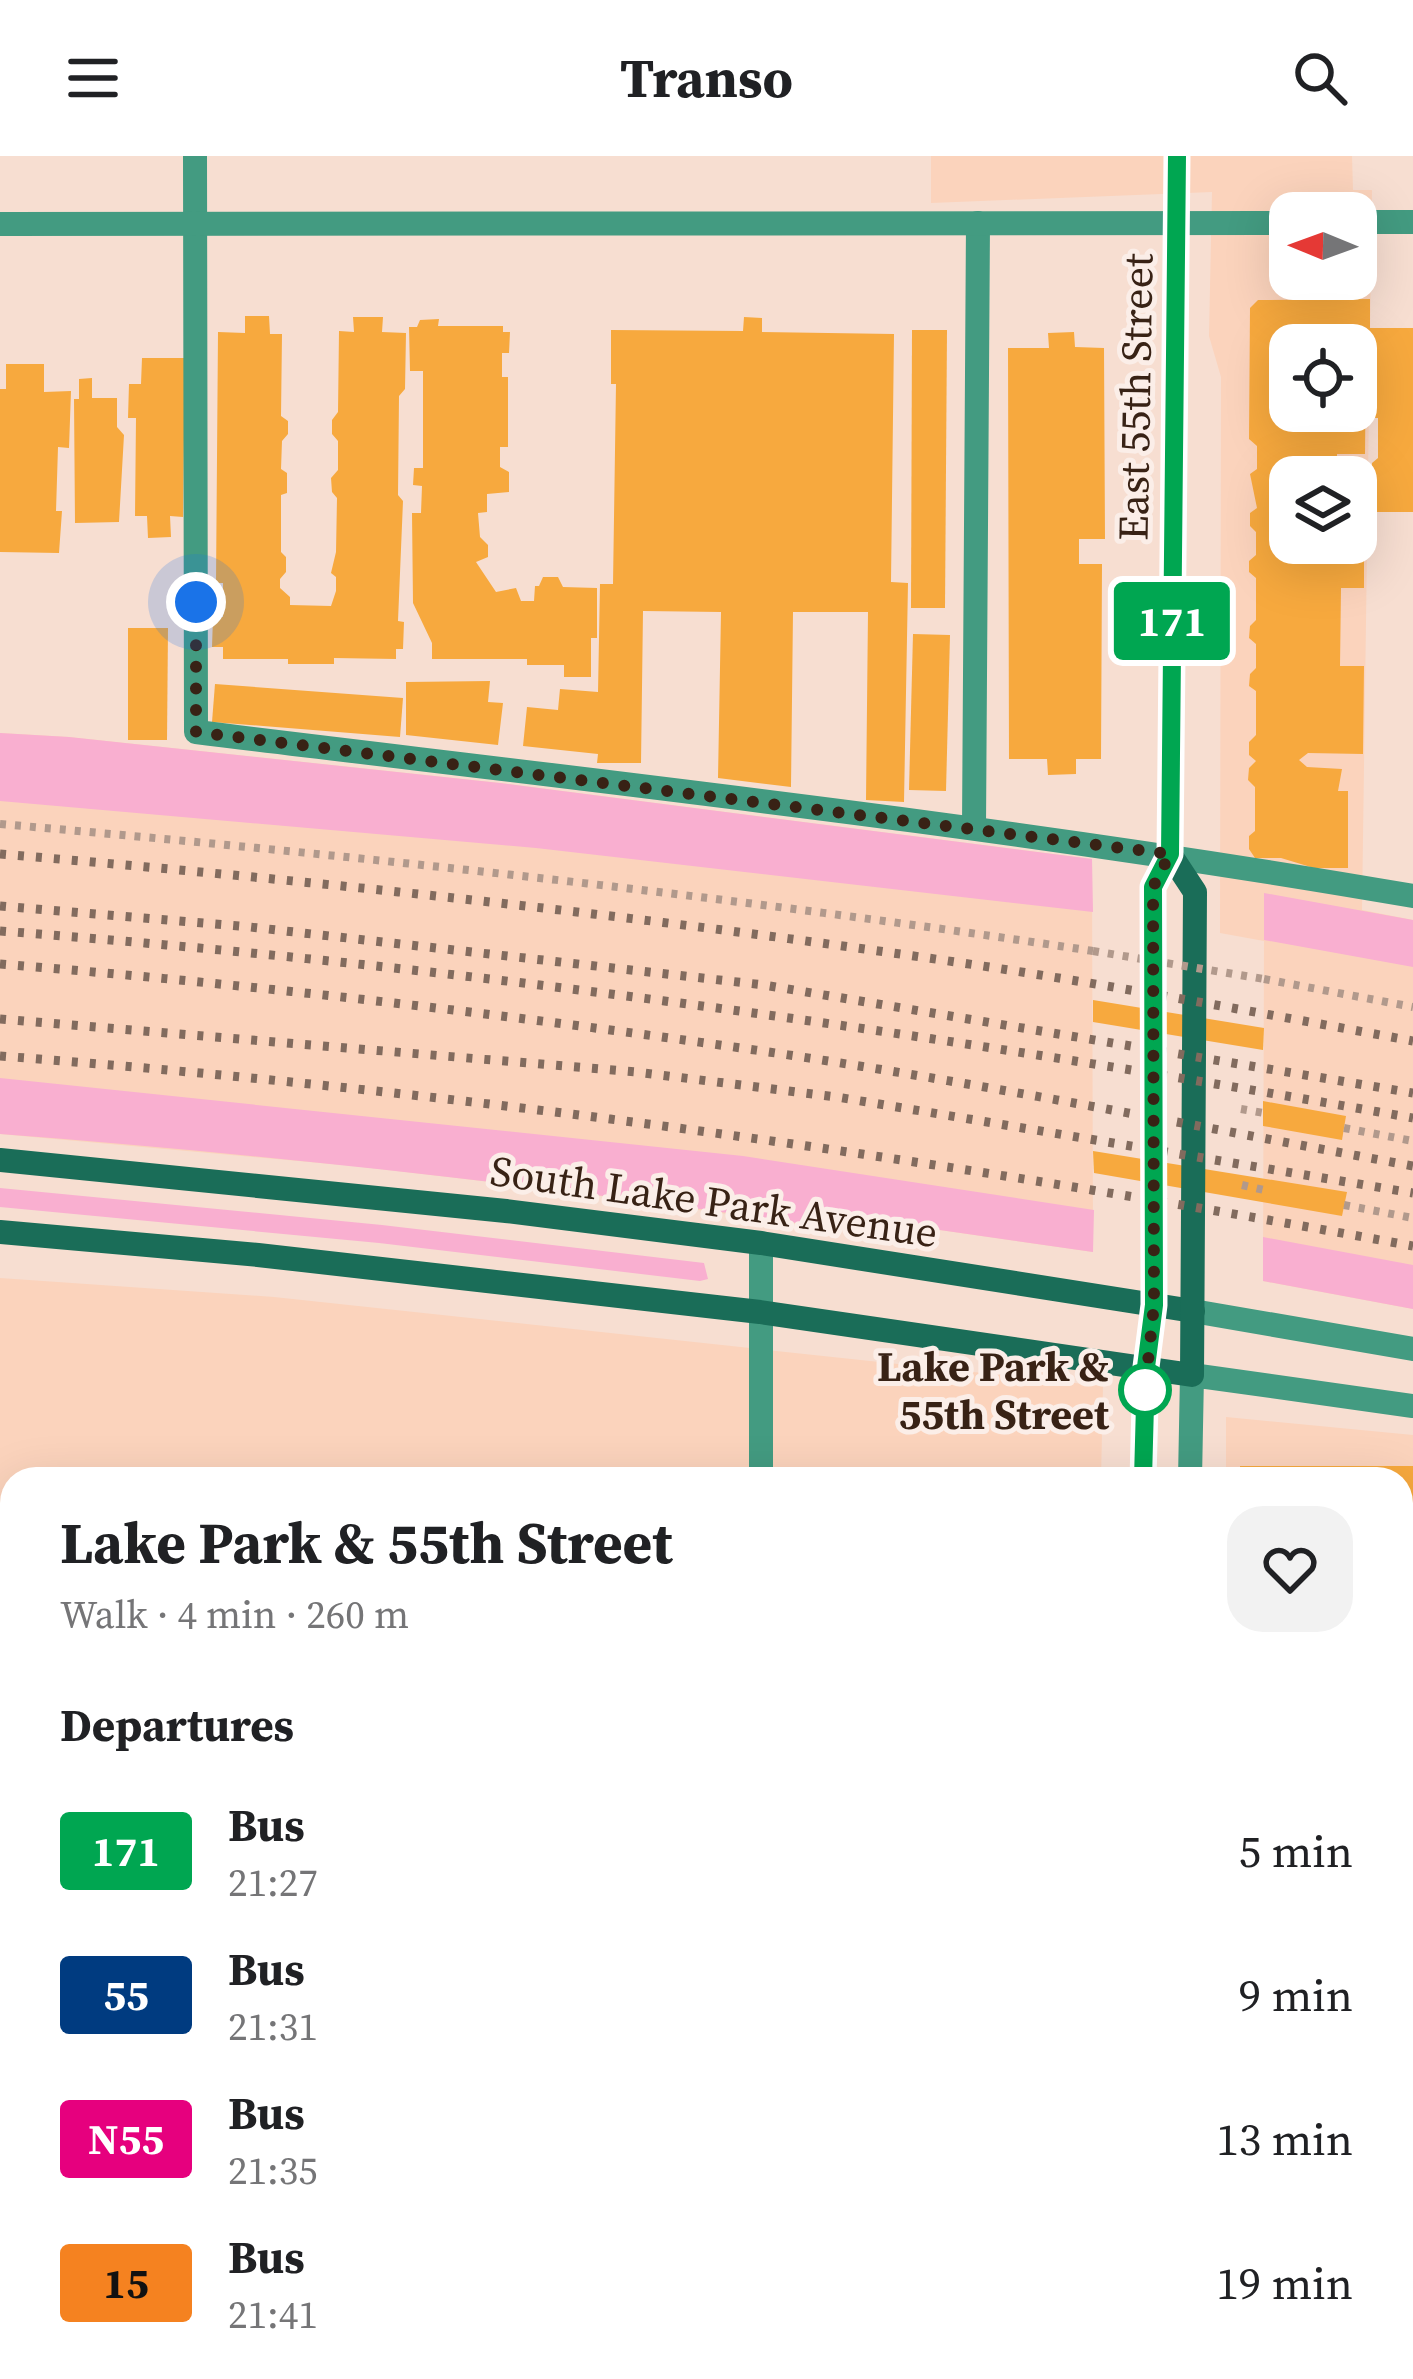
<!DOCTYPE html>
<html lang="en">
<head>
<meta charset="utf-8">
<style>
	body { margin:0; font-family:"Source Serif 4",serif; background:#f2f2f2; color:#202124; height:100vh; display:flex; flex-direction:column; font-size:45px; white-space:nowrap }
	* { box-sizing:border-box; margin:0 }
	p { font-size:39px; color:#757577 }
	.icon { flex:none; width:66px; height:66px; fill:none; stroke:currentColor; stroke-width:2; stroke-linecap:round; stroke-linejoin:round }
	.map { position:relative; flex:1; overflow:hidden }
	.side { position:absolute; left:0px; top:1311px; width:1413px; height:912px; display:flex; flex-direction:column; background:#fff; border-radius:36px 36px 0 0; box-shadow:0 12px 48px #0002 }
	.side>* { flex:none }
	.badge { padding:0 24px; border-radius:9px; font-size:42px; line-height:78px }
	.needle { width:78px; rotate:271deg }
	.tools { position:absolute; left:1269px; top:36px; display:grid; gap:24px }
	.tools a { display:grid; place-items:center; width:108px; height:108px; border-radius:24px; background:#fff; box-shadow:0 12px 48px #0002; font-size:60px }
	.you { position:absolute; width:60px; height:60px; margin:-30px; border:9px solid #fff; border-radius:50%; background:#1a73e8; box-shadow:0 0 0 18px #1a73e833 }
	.map>.badge { position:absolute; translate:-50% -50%; box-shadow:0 0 0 6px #fff }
	h2 { padding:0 60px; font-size:45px; line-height:108px }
	.round { display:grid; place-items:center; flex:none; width:126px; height:126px; border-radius:36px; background:#f2f2f2 }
	.summary { display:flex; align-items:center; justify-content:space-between; height:204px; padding:0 60px }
	h1 { font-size:57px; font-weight:700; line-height:90px }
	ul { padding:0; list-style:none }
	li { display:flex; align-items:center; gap:36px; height:144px; padding:0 60px }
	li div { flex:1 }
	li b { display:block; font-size:45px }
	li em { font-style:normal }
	li .badge { min-width:132px; font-weight:700; text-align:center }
	header { display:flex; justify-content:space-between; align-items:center; height:156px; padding:0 60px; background:#fff; font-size:54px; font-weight:700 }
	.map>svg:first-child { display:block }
	.built { fill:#fbd3bc; fill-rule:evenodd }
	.green { fill:#f9afd0 }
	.building { fill:#f7a93e; fill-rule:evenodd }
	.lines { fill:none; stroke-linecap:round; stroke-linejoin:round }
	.path { stroke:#b1998c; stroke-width:8; stroke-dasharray:6 9; stroke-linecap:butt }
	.service { stroke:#439b81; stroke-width:24 }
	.minor { stroke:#439b81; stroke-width:24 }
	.tertiary { stroke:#439b81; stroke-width:24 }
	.secondary { stroke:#1a6d58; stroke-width:24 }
	.rail { stroke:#826b5e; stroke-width:9; stroke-dasharray:6 12; stroke-linecap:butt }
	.path-bridge { stroke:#b1998c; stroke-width:8; stroke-dasharray:6 9; stroke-linecap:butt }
	.line-casing { stroke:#fff; stroke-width:27 }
	.line { stroke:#00a651; stroke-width:18 }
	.walk { stroke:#382215; stroke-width:12; stroke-dasharray:0 21.6 }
	.stop-dot { fill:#fff; stroke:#00a651; stroke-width:6 }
	.labels { text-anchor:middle; stroke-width:10; stroke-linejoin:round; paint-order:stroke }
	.street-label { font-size:42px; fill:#382215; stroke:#fbeee8 }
	.stop-label { font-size:42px; font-weight:bold; fill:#382215; stroke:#fbeee8; text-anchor:end }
</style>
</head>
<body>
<header><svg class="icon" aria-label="menu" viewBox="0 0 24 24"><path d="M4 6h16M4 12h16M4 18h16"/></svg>Transo<svg class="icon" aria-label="search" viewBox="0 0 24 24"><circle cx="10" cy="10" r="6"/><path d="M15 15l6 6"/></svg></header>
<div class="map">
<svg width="1413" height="2223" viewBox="0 0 1413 2223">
	<rect width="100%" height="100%" fill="#f7ded1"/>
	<g class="built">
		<path d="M931,0H1352L1353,34H1372L1362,754L1413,764V1153L1263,1125L1264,785L1220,777L1221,221L1209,180L1212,36L931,47ZM1290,57H1356V123H1290ZM1290,189H1356V255H1290ZM1290,321H1356V387H1290Z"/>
		<path d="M0,577L69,581L500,627L1092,703L1093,1096L898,1068L894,1082L559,1034L354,1010L0,978Z"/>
		<path d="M0,1122L274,1141L1103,1230L1101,1323H12V1726H0Z"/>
		<path d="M1226,1261L1413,1279V1625H1401V1323H1226Z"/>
	</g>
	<g class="green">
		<path d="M0,577L69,581L500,627L1092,703L1093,756L536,692L0,645Z"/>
		<path d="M1264,737L1413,764V811L1264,784Z"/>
		<path d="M0,922L743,1000L1094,1054L1093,1096L898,1068L894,1082C598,1035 299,1001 0,978Z"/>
		<path d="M0,1032L382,1069L704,1107L708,1123L700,1125L379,1087L0,1051Z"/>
		<path d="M1263,1081L1413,1109V1153L1263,1125Z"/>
		<path d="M1401,1896H1413V2117L1401,2100Z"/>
	</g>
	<g class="building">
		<path d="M1370,143V172H1413V356H1371L1372,307L1378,302V262H1370L1371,197H1366L1365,298H1337V307H1356V321H1290V387H1356V357H1364V432H1341L1340,510H1364L1363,598L1308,597L1299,604L1307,611L1342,613L1338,635H1348V712H1314L1281,702H1255L1249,693V680L1255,675V631L1248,624L1249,612L1256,605L1249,599V586L1256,579V535L1249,530L1250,518L1256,512V488L1249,482L1250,470L1256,464V422L1249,416V405L1256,399V376L1250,370V357L1257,352L1250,318L1257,313V290L1249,283L1250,152L1258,144ZM1290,189H1356V255H1290Z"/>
		<path d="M245,160H269L270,178H282L281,260L288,265V278L282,285L281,313L287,317V337L281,339V396L286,401V416L280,423V432L290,441V449L331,450L336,435V421L331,417L336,396L337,342L332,336L331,322L338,314V285L332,278V264L338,256L339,175L354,176L353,161H383L382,176L406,177L405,233L399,240L398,339L403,345L398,465L404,466L403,493H396V503L334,502V508H288V503H223V491H212L213,461H223V427H216L218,176L245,177Z"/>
		<path d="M744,161L762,162V176L894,178L891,426L908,427L904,646L866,644L868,456H793L791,631L718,622L721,456L643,455L641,607H597L598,598L523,590L527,551L558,554L560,533L598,536L600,428H613L616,228H611V174L743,175Z"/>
		<path d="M439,163L438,170H503V176H510L509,197H502V221H508V291H500V311L509,316V336L487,338V356L478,357L480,381L488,389V401L476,406L496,436L516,432L521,445H534L535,430H539L543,421H558L563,431L597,432V482H591V521H564V509H527V503H432V487L413,447L412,357H421L422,330L413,329L414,312H423V215H410L409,171H417L420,164Z"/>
		<path d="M912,174H947L945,452H911Z"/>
		<path d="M1074,176L1075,191L1104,192L1105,383H1079V408H1102L1101,603H1076V618L1048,619L1047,603H1009L1008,192H1049L1048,177Z"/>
		<path d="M142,202H185L183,361L170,360L171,381L148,382L147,360H135L136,262H128L129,228H141Z"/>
		<path d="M6,208H44V236L71,235L69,292L58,291L56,355H62L59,397L0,396V233H6Z"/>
		<path d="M92,222V242H117V271L124,279L119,366L75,367L74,243H79V223Z"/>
		<path d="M128,472H168L167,584H128Z"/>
		<path d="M913,478L950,479L946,635L909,634Z"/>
		<path d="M490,525L488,546L503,547L498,589L406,579V526Z"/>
		<path d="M215,528L403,542L400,581L212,566Z"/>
		<path d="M1093,844L1264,872L1263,894L1093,866Z"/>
		<path d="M1263,945L1346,960L1342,984L1263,970Z"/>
		<path d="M1093,995L1347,1036L1342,1060L1094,1017Z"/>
		<path d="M1240,1310H1413V1599H1401V1323H1240Z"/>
		<path d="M12,1743V1862H0V1744Z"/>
		<rect x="1401" y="1794" width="12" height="80"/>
		<path d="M0,2013H12V2078L0,2077Z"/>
		<path d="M3,2198H12V2212H2Z"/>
		<path d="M256,2211H310V2219L344,2218V2223H256Z"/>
		<path d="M444,2211L546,2216V2211H611V2215L719,2211V2223H444Z"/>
		<rect x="789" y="2211" width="70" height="12"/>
	</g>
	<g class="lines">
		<g class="path">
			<path d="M0,668C365,700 730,740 1093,795"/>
			<path d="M1264,823L1413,851"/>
			<path d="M1241,953L1264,957"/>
			<path d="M1344,972L1413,985"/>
			<path d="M1242,1029L1264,1034"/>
			<path d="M1344,1049L1413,1062"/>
			<path d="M0,1591H12"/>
			<path d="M1401,2167L1412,2186"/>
		</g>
		<g class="service">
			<path d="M195,0L196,576C603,626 1009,670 1413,740"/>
			<path d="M974,671L978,67"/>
			<path d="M761,1087V1323"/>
			<path d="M0,1547L12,1550"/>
			<path d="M992,2211L1005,2223"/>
			<path d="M1372,2223L1390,2211"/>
		</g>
		<g class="minor">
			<path d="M1356,66H1413"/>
			<path d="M0,68L1290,67"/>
			<path d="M1401,1656H1413"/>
			<path d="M0,1945H12"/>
			<path d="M180,2223V2211"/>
		</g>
		<g class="tertiary">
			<path d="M1193,1155L1413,1193"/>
			<path d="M1143,1323L1146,1212L1154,1149"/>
			<path d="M1190,1323L1192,1219L1413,1250"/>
			<path d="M1393,2211L1397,2223"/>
			<path d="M945,2223L949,2211"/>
		</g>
		<g class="secondary">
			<path d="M0,1004L506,1055L761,1087L1193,1155"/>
			<path d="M0,1076L258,1099L760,1156L1192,1219L1195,736L1170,698"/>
			<path d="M1154,1149L1153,731L1170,698L1177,0"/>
		</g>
		<g class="rail">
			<path d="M0,698C308,724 615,757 921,801C1085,824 1249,855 1413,885"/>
			<path d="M0,750L250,771L764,829L1413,937"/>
			<path d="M0,775C474,811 945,879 1413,962"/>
			<path d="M0,808C248,828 495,857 741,892C966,924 1189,969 1413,1010"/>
			<path d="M0,863L636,916L837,941L1413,1037"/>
			<path d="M0,900C475,936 945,1004 1413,1090"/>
		</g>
		<path class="path-bridge" d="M1093,795L1264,823"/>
	</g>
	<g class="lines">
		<defs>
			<path id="line" d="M1143,1323L1146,1211L1154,1149L1153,731L1170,698L1177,0"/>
		</defs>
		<use href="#line" class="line-casing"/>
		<use href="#line" class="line"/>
		<path class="walk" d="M196,446V576L1170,698L1153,731L1154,1149L1145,1234"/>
	</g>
	<circle class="stop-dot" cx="1145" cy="1234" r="24"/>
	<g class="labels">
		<g class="street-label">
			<text transform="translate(1135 241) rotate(-89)" y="15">East 55th Street</text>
			<text transform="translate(714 1045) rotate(8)" y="15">South Lake Park Avenue</text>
		</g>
		<g class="stop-label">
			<text x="1109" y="1225">Lake Park &amp;<tspan x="1109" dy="48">55th Street</tspan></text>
		</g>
	</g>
</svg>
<div class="tools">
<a><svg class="needle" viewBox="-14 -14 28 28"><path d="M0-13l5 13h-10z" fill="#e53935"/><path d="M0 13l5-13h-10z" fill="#757577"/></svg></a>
<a><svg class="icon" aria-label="locate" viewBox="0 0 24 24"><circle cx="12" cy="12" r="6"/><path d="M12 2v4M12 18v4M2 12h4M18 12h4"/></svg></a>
<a><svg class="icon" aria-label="layers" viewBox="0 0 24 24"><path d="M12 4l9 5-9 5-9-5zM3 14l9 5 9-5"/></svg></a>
</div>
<div class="you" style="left:196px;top:446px"></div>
<b class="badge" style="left:1172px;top:465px;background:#00a651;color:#fff">171</b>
<section class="side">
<div class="summary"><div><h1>Lake Park &amp; 55th Street</h1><p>Walk · 4 min · 260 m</p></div><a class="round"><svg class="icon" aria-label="heart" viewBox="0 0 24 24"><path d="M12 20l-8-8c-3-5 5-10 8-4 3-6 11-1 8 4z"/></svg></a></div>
<h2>Departures</h2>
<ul>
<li><span class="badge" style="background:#00a651;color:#fff">171</span><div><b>Bus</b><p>21:27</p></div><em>5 min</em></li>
<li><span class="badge" style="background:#003b80;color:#fff">55</span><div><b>Bus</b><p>21:31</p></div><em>9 min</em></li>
<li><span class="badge" style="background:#e6007e;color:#fff">N55</span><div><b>Bus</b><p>21:35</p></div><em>13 min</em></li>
<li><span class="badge" style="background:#f58220;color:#111">15</span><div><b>Bus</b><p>21:41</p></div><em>19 min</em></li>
</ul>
</section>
</div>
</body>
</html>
